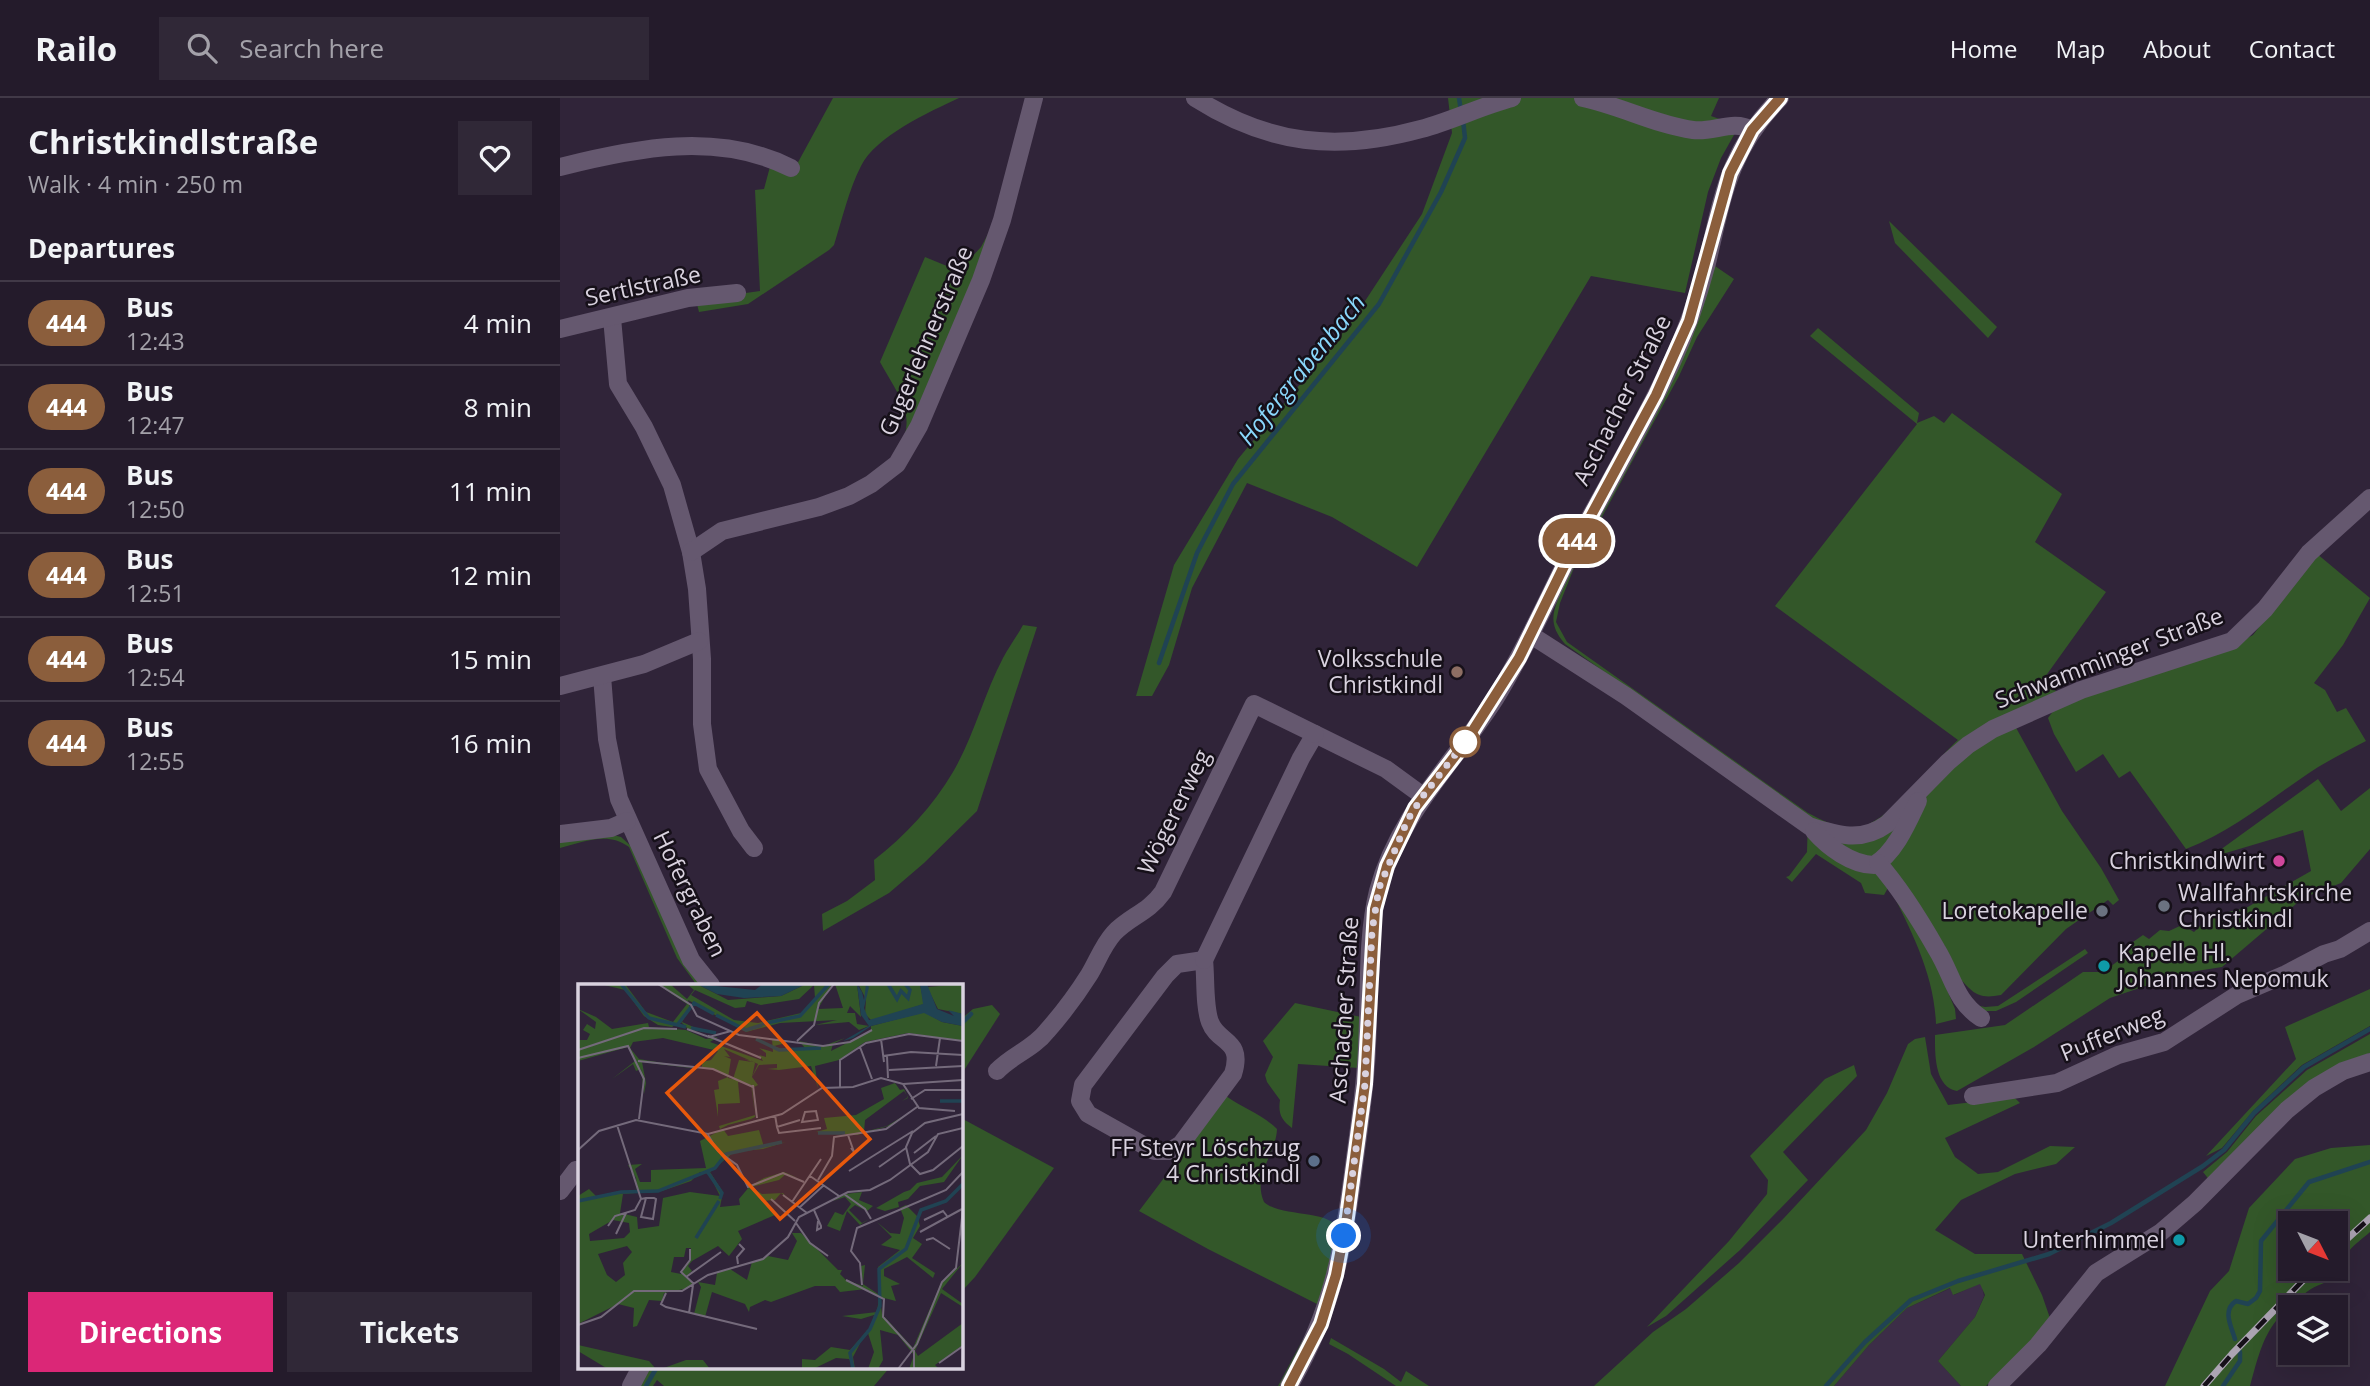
<!DOCTYPE html>
<html lang="en">
<head>
<meta charset="utf-8">
<style>
	body { margin:0; font-family:"Open Sans",sans-serif; background:#302837; color:#f1f3f6; height:100vh; display:flex; flex-direction:column; font-size:26px; white-space:nowrap }
	* { box-sizing:border-box; margin:0 }
	p { font-size:23px; color:#a3a1a9 }
	.icon { flex:none; width:38px; height:38px; fill:none; stroke:currentColor; stroke-width:2; stroke-linecap:round; stroke-linejoin:round }
	.map { position:relative; flex:1; overflow:hidden }
	.side { display:flex; flex-direction:column; background:#241b2b; width:560px }
	.side>* { flex:none }
	.badge { padding:0 14px; border-radius:23px; font-size:24px; line-height:46px }
	.needle { width:46px; rotate:132deg }
	.fabs { position:absolute; left:1718px; top:1113px; display:grid; gap:14px }
	.fabs a { display:grid; place-items:center; width:70px; height:70px; border-radius:0px; background:#241b2b; box-shadow:0 7px 28px #0002,0 0 0 2px #413947; font-size:35px }
	.you { position:absolute; width:35px; height:35px; margin:-18px; border:5px solid #fff; border-radius:50%; background:#1a73e8; box-shadow:0 0 0 10px #1a73e833 }
	.map>.badge { position:absolute; translate:-50% -50%; box-shadow:0 0 0 4px #fff }
	h2 { padding:0 28px; font-size:26px; line-height:63px }
	.round { display:grid; place-items:center; flex:none; width:74px; height:74px; border-radius:0px; background:#302837 }
	.summary { display:flex; align-items:center; justify-content:space-between; height:119px; padding:0 28px }
	h1 { font-size:33px; font-weight:700; line-height:52px }
	.primary-button { display:flex; gap:14px; margin-top:auto; padding:14px 28px }
	.primary-button a { flex:1; height:80px; border-radius:0px; background:#db2777; color:#fff; font-size:28px; font-weight:700; line-height:80px; text-align:center }
	.primary-button a+a { background:#302837; color:#f1f3f6 }
	ul { padding:0; list-style:none }
	li { display:flex; align-items:center; gap:21px; height:84px; padding:0 28px; border-top:2px solid #413947 }
	li div { flex:1 }
	li b { display:block; font-size:26px }
	li em { font-style:normal }
	li .badge { min-width:77px; font-weight:700; text-align:center }
	header { display:flex; align-items:center; gap:42px; box-sizing:border-box; height:98px; padding:0 35px; background:#241b2b; border-bottom:2px solid #413947 }
	header strong { font-size:33px }
	nav { display:flex; gap:38px; margin-inline-start:auto; font-size:24px }
	.search { width:490px; height:63px; background:#302837; display:flex; align-items:center; gap:18px; box-sizing:border-box; padding:0 24px; border-radius:0px; color:#a3a1a9; font-size:26px }
	main { display:flex; flex:1; min-height:0 }
	.map>svg:first-child { display:block }
	.built { fill:#3c2d47 }
	.green { fill:#335729; fill-rule:evenodd }
	.lines { fill:none; stroke-linecap:round; stroke-linejoin:round }
	.stream { stroke:#204353; stroke-width:4.5 }
	.minor { stroke:#65586f; stroke-width:18 }
	.rail-casing { stroke:#aca4b3; stroke-width:7 }
	.rail { stroke:#161019; stroke-width:4.5; stroke-dasharray:13; stroke-linecap:butt }
	.line-casing { stroke:#fff; stroke-width:16 }
	.line { stroke:#8b5e3c; stroke-width:10 }
	.walk { stroke:#d9d2df; stroke-width:7; stroke-dasharray:0 12.6 }
	.education-dot { fill:#8d6e63; stroke:#161019; stroke-width:2.5 }
	.stop-dot { fill:#fff; stroke:#8b5e3c; stroke-width:3.5 }
	.hotel-dot { fill:#d1479c; stroke:#161019; stroke-width:2.5 }
	.worship-dot { fill:#6b7280; stroke:#161019; stroke-width:2.5 }
	.culture-dot { fill:#0f9aa8; stroke:#161019; stroke-width:2.5 }
	.service-dot { fill:#5c6f8a; stroke:#161019; stroke-width:2.5 }
	.labels { text-anchor:middle; stroke-width:5; stroke-linejoin:round; paint-order:stroke }
	.street-label { font-size:23px; fill:#d9d2df; stroke:#161019 }
	.poi-label { font-size:23px; fill:#d9d2df; stroke:#161019; text-anchor:end }
	.water-label { font-size:24px; font-style:italic; fill:#8ad8fc; stroke:#161019 }
	.inset-river { fill:none; stroke:#204353; stroke-width:3.5 }
	.inset-road { fill:none; stroke:#746a7b; stroke-width:2 }
	.view { fill:#e8590c; fill-opacity:0.15; stroke:#e8590c; stroke-width:3.5 }
	.inset-edge { fill:none; stroke:#d9d2df; stroke-width:3.5 }
</style>
</head>
<body>
<header>
<strong>Railo</strong>
<div class="search"><svg class="icon" aria-label="search" viewBox="0 0 24 24"><circle cx="10" cy="10" r="6"/><path d="M15 15l6 6"/></svg>Search here</div>
<nav><a>Home</a><a>Map</a><a>About</a><a>Contact</a></nav>
</header>
<main>
<section class="side">
<div class="summary"><div><h1>Christkindlstraße</h1><p>Walk · 4 min · 250 m</p></div><a class="round"><svg class="icon" aria-label="heart" viewBox="0 0 24 24"><path d="M12 20l-8-8c-3-5 5-10 8-4 3-6 11-1 8 4z"/></svg></a></div>
<h2>Departures</h2>
<ul>
<li><span class="badge" style="background:#8b5e3c;color:#fff">444</span><div><b>Bus</b><p>12:43</p></div><em>4 min</em></li>
<li><span class="badge" style="background:#8b5e3c;color:#fff">444</span><div><b>Bus</b><p>12:47</p></div><em>8 min</em></li>
<li><span class="badge" style="background:#8b5e3c;color:#fff">444</span><div><b>Bus</b><p>12:50</p></div><em>11 min</em></li>
<li><span class="badge" style="background:#8b5e3c;color:#fff">444</span><div><b>Bus</b><p>12:51</p></div><em>12 min</em></li>
<li><span class="badge" style="background:#8b5e3c;color:#fff">444</span><div><b>Bus</b><p>12:54</p></div><em>15 min</em></li>
<li><span class="badge" style="background:#8b5e3c;color:#fff">444</span><div><b>Bus</b><p>12:55</p></div><em>16 min</em></li>
</ul>
<div class="primary-button"><a>Directions</a><a>Tickets</a></div>
</section>
<div class="map">
<svg width="1810" height="1288" viewBox="0 0 1810 1288">
	<rect width="100%" height="100%" fill="#302439"/>
	<path class="built" d="M1421,1185L1424,1198L1415,1219L1378,1263L1401,1288H1274L1309,1247L1347,1210L1391,1190L1394,1197Z"/>
	<g class="green">
		<path d="M273,0H399C369,14 316,38 301,68C289,91 282,122 274,147L269,152L188,206L139,214L136,202L200,193L195,92L204,91L211,65L236,68Z"/>
		<path d="M467,0H471C459,44 448,90 435,133C418,186 397,237 375,287C361,317 350,352 324,373C288,403 241,413 196,420L195,416C222,412 249,408 275,398C307,386 356,354 345,313C341,297 328,279 320,264L365,159L399,173L421,149L434,125L450,73Z"/>
		<path d="M888,0H1159L1151,18L1179,28L1161,60L1148,94L1125,195L1031,178L857,469L772,419L687,385L632,490L609,567L592,598H576L614,467L678,361L790,226L862,116L892,35Z"/>
		<path d="M1329,123L1437,229L1428,240L1335,145Z"/>
		<path d="M1152,166L1174,181L1137,239L1119,278L1014,470L1000,505L996,524L1007,544L1248,715C1262,722 1278,731 1295,730C1329,727 1372,665 1398,642L1215,508L1357,326L1250,238L1258,230L1359,315L1357,325L1374,318L1384,325L1392,315L1502,396L1475,444L1546,494L1485,579L1498,596L1449,617L1502,713L1541,770L1559,802L1553,807L1548,802L1506,831L1441,897C1415,902 1413,893 1396,877C1388,871 1380,864 1373,858L1395,911L1396,921L1376,926C1374,875 1351,833 1329,788L1324,797L1305,795L1301,785L1256,756L1232,784L1226,779L1229,778L1247,754L1248,718L1005,546C985,523 995,511 1004,485Z"/>
		<path d="M1756,455L1810,500L1783,547L1754,585L1765,592L1777,614L1786,610L1806,643C1787,653 1767,663 1749,675C1709,702 1671,734 1626,751L1570,673L1559,680L1543,656L1516,674L1494,636L1488,620L1500,604L1671,549L1693,537Z"/>
		<path d="M463,527L477,529L417,713L364,765L329,795L263,833L262,816L287,803L315,782L314,762C345,738 373,708 393,674C414,638 424,596 443,560C449,549 457,538 463,527Z"/>
		<path d="M1758,681L1781,713L1810,690V751L1781,785L1743,800L1662,869L1624,875L1550,900L1474,949L1397,993C1374,989 1375,955 1375,937L1445,927L1523,874H1543L1558,863L1560,853L1583,837L1589,841L1600,832L1609,833L1622,827L1634,834L1650,818L1686,810L1751,773L1743,732L1649,760Z"/>
		<path d="M49,736L61,739L72,749L142,887L136,886L117,860L69,749C48,733 23,744 0,750V740Z"/>
		<path d="M1525,851L1528,855L1456,904L1436,913H1421L1415,907L1425,909L1438,908Z"/>
		<path d="M1810,891V928L1742,967L1693,1013L1662,1050L1646,1058L1736,961L1725,929Z"/>
		<path d="M735,905L801,919L799,970L738,966L732,1030C721,1022 718,1015 720,1002L707,984L705,977L713,959L703,943Z"/>
		<path d="M432,907L440,916L401,977V921L413,911Z"/>
		<path d="M1810,936V955L1782,966L1651,1084L1643,1074L1667,1054L1696,1018L1747,972Z"/>
		<path d="M1365,939L1371,976L1388,1007L1454,999L1460,1005L1385,1040L1395,1059L1418,1076L1438,1074L1490,1048L1515,1049L1496,1066L1455,1076L1401,1102L1375,1132L1415,1156H1462L1482,1197L1491,1223L1426,1288H1401L1378,1263L1415,1219L1425,1197L1420,1186L1393,1197L1390,1190L1347,1210L1309,1247L1274,1288H1034L1093,1234L1126,1211L1179,1165L1224,1120L1306,1032L1327,995L1348,946L1355,941Z"/>
		<path d="M1294,967L1297,978L1223,1054L1248,1082L1180,1152L1106,1218L1087,1229L1169,1143L1207,1096L1208,1082L1190,1058L1265,981Z"/>
		<path d="M666,998C682,1010 702,1016 717,1031C716,1057 692,1076 704,1104C721,1120 772,1111 778,1132C774,1148 773,1165 768,1181C757,1219 741,1254 721,1288H718L750,1228L757,1206L648,1151L579,1113Z"/>
		<path d="M401,1020L494,1070L415,1179L401,1194Z"/>
		<path d="M1810,1047V1134C1802,1141 1792,1148 1786,1157C1780,1164 1780,1173 1772,1180C1765,1186 1756,1187 1748,1193C1707,1224 1703,1240 1690,1288H1605L1650,1193L1669,1173L1689,1110L1735,1061L1771,1050ZM1731,1125H1776V1171H1731Z"/>
		<path d="M771,1240L824,1271L841,1284L846,1273L869,1288H836L788,1256L769,1246Z"/>
		<path d="M89,1269H330L314,1288H104L97,1282L93,1288H79Z"/>
	</g>
	<g class="lines">
		<g class="stream">
			<path d="M899,0L901,13"/>
			<path d="M599,565L637,455L673,386L819,206L881,94L905,40L903,22"/>
			<path d="M401,926L411,916"/>
			<path d="M1675,1241C1671,1228 1662,1212 1676,1203L1688,1206L1696,1200L1700,1193L1701,1143L1749,1084L1810,1064"/>
			<path d="M86,1288L97,1269"/>
			<path d="M1266,1288L1305,1244L1351,1202L1398,1183L1489,1156L1551,1125L1643,1068L1664,1052L1694,1015L1744,969L1810,931"/>
			<path d="M1663,1288L1680,1263V1254"/>
		</g>
		<g class="minor">
			<path d="M635,0C709,47 777,54 861,31C892,23 921,8 952,0"/>
			<path d="M1023,0C1061,8 1096,27 1133,32C1153,35 1173,21 1192,32"/>
			<path d="M0,69C75,50 158,33 231,70"/>
			<path d="M52,220L58,286L84,329L112,387L131,454L137,491L142,561V626L148,671L181,733L194,750"/>
			<path d="M0,231L128,200L177,195"/>
			<path d="M131,454L162,433L259,409L289,398L311,386L337,366L359,328L421,182L442,122L474,0"/>
			<path d="M971,537L1066,598L1249,728C1277,737 1301,745 1327,726L1388,664L1408,647L1433,631L1521,592L1672,543L1705,511L1749,455L1810,400"/>
			<path d="M42,578L47,641L59,701L131,862L151,887"/>
			<path d="M0,588L84,566L139,543"/>
			<path d="M1254,733C1268,749 1292,767 1314,767C1335,755 1348,724 1358,703"/>
			<path d="M0,736L51,730L67,723"/>
			<path d="M1318,765C1341,791 1360,822 1377,852C1393,878 1395,903 1421,920"/>
			<path d="M644,862C646,880 644,908 650,924C658,946 684,941 673,976L621,1046L610,1053H594L528,1016L520,1003L523,987L605,878L617,866Z"/>
			<path d="M644,862L741,660L755,636L826,671L863,698"/>
			<path d="M437,973C452,957 473,951 487,933C502,916 517,896 529,877C537,864 543,847 554,835C570,818 588,815 603,794L694,606L755,636"/>
			<path d="M1413,998L1497,985L1558,957L1604,944L1677,897L1726,876L1764,856L1780,851L1810,833"/>
			<path d="M0,1093L16,1072"/>
			<path d="M71,1288L81,1269"/>
			<path d="M729,1288C774,1211 784,1147 795,1060C800,1023 806,985 807,948C810,897 806,842 818,793C838,717 894,665 935,601C966,551 989,497 1016,445C1048,385 1084,326 1112,264C1127,232 1138,199 1147,165C1163,97 1169,52 1220,0"/>
			<path d="M1437,1288L1478,1247L1536,1175L1600,1135L1635,1105L1727,1012L1754,990L1783,973L1810,964"/>
		</g>
		<defs>
			<g id="rail">
				<path d="M1776,1151L1810,1120"/>
				<path d="M1644,1288L1672,1256L1754,1171"/>
			</g>
		</defs>
		<use href="#rail" class="rail-casing"/>
		<use href="#rail" class="rail"/>
	</g>
	<g class="lines">
		<defs>
			<path id="line" d="M729,1288L761,1226L776,1177L787,1119L805,986L815,811L827,768L855,710L905,645L959,560L1007,462L1096,297L1129,223L1170,75L1192,32L1220,0"/>
		</defs>
		<use href="#line" class="line-casing"/>
		<use href="#line" class="line"/>
		<path class="walk" d="M784,1138L805,986L812,833L819,790L848,721L863,698L905,644"/>
	</g>
	<circle class="education-dot" cx="897" cy="574" r="7"/>
	<circle class="stop-dot" cx="905" cy="644" r="14"/>
	<circle class="hotel-dot" cx="1719" cy="763" r="7"/>
	<g class="worship-dot">
		<circle cx="1604" cy="808" r="7"/>
		<circle cx="1542" cy="813" r="7"/>
	</g>
	<g class="culture-dot">
		<circle cx="1544" cy="868" r="7"/>
		<circle cx="1619" cy="1142" r="7"/>
	</g>
	<circle class="service-dot" cx="754" cy="1063" r="7"/>
	<g class="labels">
		<g class="street-label">
			<text transform="translate(83 188) rotate(-12)" y="8">Sertlstraße</text>
			<text transform="translate(366 243) rotate(-67)" y="8">Gugerlehnerstraße</text>
			<text transform="translate(1062 302) rotate(-63)" y="8">Aschacher Straße</text>
			<text transform="translate(1549 560) rotate(-21)" y="8">Schwamminger Straße</text>
			<text transform="translate(614 714) rotate(-64)" y="8">Wögererweg</text>
			<text transform="translate(130 796) rotate(64)" y="8">Hofergraben</text>
			<text transform="translate(784 912) rotate(-86)" y="8">Aschacher Straße</text>
			<text transform="translate(1552 936) rotate(-22)" y="8">Pufferweg</text>
		</g>
		<g class="poi-label">
			<text x="883" y="569">Volksschule<tspan x="883" dy="26">Christkindl</tspan></text>
			<text x="1705" y="771">Christkindlwirt</text>
			<text x="1618" y="803" text-anchor="start">Wallfahrtskirche<tspan x="1618" dy="26">Christkindl</tspan></text>
			<text x="1528" y="821">Loretokapelle</text>
			<text x="1558" y="863" text-anchor="start">Kapelle Hl.<tspan x="1558" dy="26">Johannes Nepomuk</tspan></text>
			<text x="740" y="1058">FF Steyr Löschzug<tspan x="740" dy="26">4 Christkindl</tspan></text>
			<text x="1605" y="1150">Unterhimmel</text>
		</g>
		<g class="water-label">
			<text transform="translate(742 272) rotate(-51)" y="8">Hofergrabenbach</text>
		</g>
	</g>
	<g transform="translate(18 886)">
		<rect width="385" height="385" fill="#302439"/>
		<path d="M22,0H47L68,28L95,38L109,20L79,0H92L109,15L116,6L109,0H119L150,16L203,12L228,0H254L240,25L265,24L257,0H279L283,33L272,22L269,29H277L279,40L291,42L281,46L271,38L237,41L259,36L202,39L168,48L110,16L112,24L104,38L127,48L110,45L102,37L94,43L80,41L66,32L47,6ZM236,1L237,14L223,29L180,39L156,36L113,11L117,6L157,24L167,23L169,17L183,21L221,15ZM280,0H288V11L289,0H342L346,20L294,37L287,30L288,15ZM385,0V30L360,25L349,3ZM0,25L18,33L34,45L70,39L71,43L108,46L128,55L140,53L132,58L185,77L181,71L188,73V69L181,64L195,68L194,55H204V60L196,62L207,66L227,64L221,57L245,62L267,54L255,60L253,67L293,47V42L346,28L364,38L385,42V57L330,49L287,58L261,76L237,82L240,104L233,82L201,86L189,85L199,84V80L181,81L174,93L180,101L174,104L177,131V133L173,135L150,141L142,145L141,142L177,131L173,101L160,98L162,119L140,120V133L136,106L141,105L140,97L150,93L134,84L124,85V78L133,76L140,67L85,54L55,58L52,64L61,75L121,85L64,78L68,99L66,110L63,85L58,87L55,80L34,95L57,77L50,63L0,77V56H9L12,50L5,46L9,40L17,45L18,38ZM146,65L180,80L174,93L177,79L174,77L166,75L174,78L161,76L155,95L150,94L153,75L146,72L152,73ZM317,99L322,106L326,105L330,114L324,117L330,113L326,107L287,136L286,148L309,142L327,131L314,141L279,151L238,148L249,145L246,134L278,131L306,115L303,104ZM145,145L150,152L181,146L186,163L208,158L185,165L156,168L132,188L145,208L142,223L162,221L161,215L172,202L186,194L206,188L220,194L208,190L201,196L173,203L184,210L205,209L208,213L203,209L197,216L184,217L197,231L160,247L164,255L151,272L140,262L114,277L110,282L114,287L107,293L115,299L111,304L86,309L84,317L71,316L59,342L55,343L56,324L40,320L0,340V212L11,205L18,212L59,208L58,194L50,181L64,180L57,185L62,198H73V186L128,184L122,157ZM122,188L131,190L142,212L112,208L85,214L81,242L60,245L59,233L42,229L45,210L84,207L113,197ZM35,236L51,239L52,248L46,254L12,257L11,250ZM49,262L54,268L45,279L47,291L38,298L29,291L20,270ZM108,264H113L111,278L103,290L93,288L96,273H106ZM385,171L366,198L342,202L330,215L320,218L321,223L307,227L298,224L326,208L318,193L326,208L332,206L339,199L364,193ZM284,208L281,216L295,222L289,227L277,221L271,226L284,239L291,235L282,241L269,227L262,247L249,242L257,228L265,231L273,220L267,213L255,217L268,210ZM328,221L339,232L342,242L335,254L344,260L334,274L357,289L355,294L329,273L306,285V292L322,300L313,302L318,317L302,313L304,330L335,364L363,299L385,279L364,305L385,320V323L363,309L337,367L340,372L385,339V361L357,381L361,385H331L336,371L320,351L302,346L305,376L300,385H290L296,368L289,346L275,373L277,385L271,375L258,374L235,385L224,384V375L237,376L253,363L272,366L294,341L296,331L283,335L264,332L299,328L301,313L288,305L262,308L257,302H237L193,318L187,316L172,323L171,328L167,320L134,308L127,333L116,330L123,303L120,298L137,301L139,289L152,285L169,296L174,278L190,272L210,276L219,257L214,249H223L260,286H264L262,290L268,296L285,302L283,282L287,281L285,300L300,310V283L322,266L303,261L314,253L299,238L312,249L322,250L326,234L322,224ZM0,361L71,377L78,385H30L0,367ZM108,376H125L132,385H83Z" fill="#335729" fill-rule="evenodd"/>
		<path d="M119,0L177,6L185,0H228L203,12L166,14L139,10ZM279,0L284,8L286,16L288,0L291,3L286,24L291,36L345,20L342,0H349L359,25L376,32L370,26L385,30V42L364,38L346,29L293,42L275,54L265,57L291,42L283,31Z" fill="#204353"/>
		<path class="inset-river" d="M43,0L71,34L108,43M310,0L319,15L323,7L330,14L332,6L327,0M138,31L168,46L184,41M100,40L116,19L136,30M184,40L222,32L251,0M113,44L138,49M178,55L201,66L243,64M362,117H385M240,149H267M129,187L144,209L142,215M0,217L43,208L80,207L137,184L148,170L204,158M118,254L141,217M275,385L272,369L292,345L302,322L301,285L328,265L343,226L368,217L385,200"/>
		<path class="inset-road" d="M80,0L113,21L119,32L161,51L245,62L272,58L294,46M109,45L131,53L153,47M130,52L183,74M303,55L306,78M219,57L236,41L241,19L256,0M282,63L294,95M0,66L66,44L99,45M305,72L333,68L385,71M309,72L310,94M0,74L50,62L66,95L61,135M60,77L135,85L175,103M358,82L362,54M311,86L385,82M325,100L341,124L377,127M175,101L179,134M262,103V76L288,59L331,50L385,57M333,115L347,106H385M227,128L238,127L240,136L224,138ZM385,130L347,139L334,149L328,163L332,180L342,190L355,186L385,162M197,131L199,143L222,136M199,143L201,149L243,144M130,151L140,167L159,181L170,203L205,189L226,198M270,151L276,168L273,164M0,166L21,147L58,136L130,150L204,130L244,104L275,103L303,94L325,100L385,96M336,169L358,152M301,183L328,164M271,187L335,147M232,192L261,212M240,196L254,172L256,153L308,145L339,123M266,210L287,225L293,235M205,211L229,229M63,215L68,214H76L78,215L75,235L63,233L68,214M193,215L217,237M214,218L243,175M222,223L246,201M236,226L243,242V244L239,246L240,237M346,236L365,227L369,232M218,239L232,259L250,272M30,242L37,232L57,226L63,215L39,141M342,248L384,225M38,250L48,229M348,256L355,254L372,265M112,265V276L103,288L116,300M160,280L159,273L166,265L161,260M108,293L143,268M268,296L306,315L305,333L336,367V385M284,301L282,279L273,267L279,244L368,206L385,188M88,309L83,320L88,323L179,345M111,329L115,301M0,341L23,333L56,307H104L130,291L185,275L210,253L221,233L270,208L292,206L312,196L350,168L360,150L385,144M361,379L385,362M320,385L339,360L364,298L378,284L385,225M384,385L385,363"/>
		<path class="view" d="M179,29L292,155L202,235L89,109Z"/>
		<rect width="385" height="385" class="inset-edge"/>
	</g>
</svg>
<div class="fabs">
<a><svg class="needle" viewBox="-14 -14 28 28"><path d="M0-13l5 13h-10z" fill="#e53935"/><path d="M0 13l5-13h-10z" fill="#a3a1a9"/></svg></a>
<a><svg class="icon" aria-label="layers" viewBox="0 0 24 24"><path d="M12 4l9 5-9 5-9-5zM3 14l9 5 9-5"/></svg></a>
</div>
<div class="you" style="left:784px;top:1138px"></div>
<b class="badge" style="left:1017px;top:443px;background:#8b5e3c;color:#fff">444</b>
</div>
</main>
</body>
</html>
